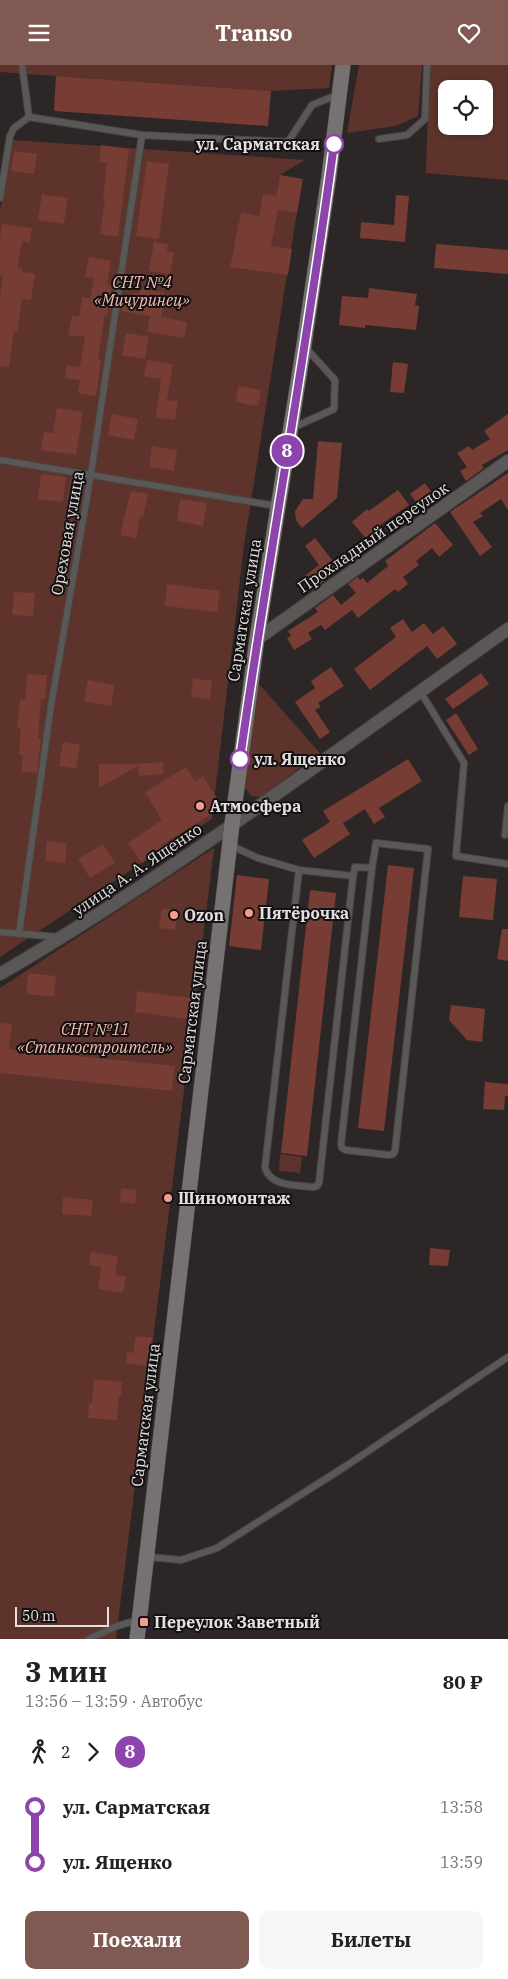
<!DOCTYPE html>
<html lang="ru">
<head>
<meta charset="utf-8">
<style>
	body { margin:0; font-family:"IBM Plex Serif",serif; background:#f6f6f6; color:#202124; height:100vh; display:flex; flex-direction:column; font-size:19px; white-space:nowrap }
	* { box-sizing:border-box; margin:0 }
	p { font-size:16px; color:#757577 }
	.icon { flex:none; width:28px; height:28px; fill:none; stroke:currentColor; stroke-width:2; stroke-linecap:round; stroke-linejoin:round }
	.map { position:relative; height:1574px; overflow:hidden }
	.details { display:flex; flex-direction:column; background:#fff; flex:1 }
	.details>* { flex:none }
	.badge { padding:0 10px; border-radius:16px; font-size:18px; line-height:32px }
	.buttons { position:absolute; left:438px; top:15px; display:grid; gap:10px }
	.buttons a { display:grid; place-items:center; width:55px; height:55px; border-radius:10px; background:#fff; box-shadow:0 1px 4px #0004; font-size:25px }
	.scale { position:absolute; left:15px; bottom:12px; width:94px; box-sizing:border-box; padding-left:5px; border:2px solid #e3e0df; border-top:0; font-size:14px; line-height:18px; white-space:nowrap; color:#e3e0df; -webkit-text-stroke:4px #121010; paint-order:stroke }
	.map>.badge { position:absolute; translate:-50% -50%; box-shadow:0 0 0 2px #fff }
	.legs { display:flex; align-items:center; gap:8px; height:55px; padding:0 25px; font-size:16px }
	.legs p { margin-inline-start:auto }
	.head { display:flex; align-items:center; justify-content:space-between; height:85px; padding:0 25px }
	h1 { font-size:28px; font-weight:800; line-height:38px }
	.primary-button { display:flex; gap:10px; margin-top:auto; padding:10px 25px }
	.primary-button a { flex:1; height:58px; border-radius:10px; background:#805953; color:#fff; font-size:20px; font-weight:800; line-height:58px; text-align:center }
	.primary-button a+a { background:#f6f6f6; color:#202124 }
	ul { padding:0 25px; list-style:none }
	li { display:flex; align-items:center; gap:18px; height:55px; font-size:19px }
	li i { display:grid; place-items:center; width:8px; height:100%; margin:0 6px; background:currentColor }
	li i::after { content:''; width:12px; height:12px; margin:-6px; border:4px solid; border-radius:50%; background:#fff }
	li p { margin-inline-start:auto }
	li:first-child i { background:linear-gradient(#0000 50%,currentColor 0) }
	li:last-child i { background:linear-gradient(currentColor 50%,#0000 0) }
	header { display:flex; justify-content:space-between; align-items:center; height:65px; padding:0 25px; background:#805953; color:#fff; font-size:22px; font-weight:800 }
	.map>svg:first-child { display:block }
	.green { fill:#5d332c; fill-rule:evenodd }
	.building { fill:#773c33 }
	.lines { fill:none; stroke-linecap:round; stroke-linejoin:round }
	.lane-casing { stroke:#494544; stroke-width:8 }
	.street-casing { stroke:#494544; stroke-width:14 }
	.secondary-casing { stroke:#494544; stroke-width:16 }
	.lane { stroke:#5a5857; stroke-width:6 }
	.street { stroke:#5a5857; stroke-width:12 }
	.secondary { stroke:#767271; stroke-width:15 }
	.line-1-casing { stroke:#fff; stroke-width:11 }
	.line-1 { stroke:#8e44ad; stroke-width:8 }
	.stop-1-dot { fill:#fff; stroke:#8e44ad; stroke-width:2.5 }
	.poi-dot { fill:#f59d8d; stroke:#121010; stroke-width:2 }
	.labels { text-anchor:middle; stroke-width:4; stroke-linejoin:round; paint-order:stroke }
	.stop-label { font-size:16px; font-weight:bold; fill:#e3e0df; stroke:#121010; text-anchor:end }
	.park-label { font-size:16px; font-style:italic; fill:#f8beb4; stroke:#121010 }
	.street-label { font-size:16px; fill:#e3e0df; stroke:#121010 }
	.poi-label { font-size:16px; font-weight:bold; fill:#e3e0df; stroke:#121010; text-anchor:start }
</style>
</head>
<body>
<header><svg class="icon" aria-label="menu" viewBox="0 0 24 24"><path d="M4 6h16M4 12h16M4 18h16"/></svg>Transo<svg class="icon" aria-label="heart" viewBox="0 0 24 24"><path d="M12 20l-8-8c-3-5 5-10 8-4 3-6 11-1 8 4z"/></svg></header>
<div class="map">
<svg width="508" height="1574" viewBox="0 0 508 1574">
	<rect width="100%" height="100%" fill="#2c2726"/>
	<g class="green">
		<path d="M0,0H332L329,23L271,26L0,7Z"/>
		<path d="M359,0H422L418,51L396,61L347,68Z"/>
		<path d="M429,0H508V115L426,108ZM446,24H484V61H446Z"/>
		<path d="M13,75L305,95L280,110L277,124L299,134L244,480L212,754L161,785L0,892V146Z"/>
		<path d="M258,618L320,688L261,732L251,731L243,720Z"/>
		<path d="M214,783L116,1574H0V923Z"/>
		<path d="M280,1089L302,1092L300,1108L279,1106Z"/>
	</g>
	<g class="building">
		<path d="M56,11L271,26L268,61L54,46Z"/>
		<path d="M101,80L129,84L118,172L100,169L105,134H103L107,98L99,97Z"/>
		<path d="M14,86L37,89L34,109L11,106Z"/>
		<path d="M147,96L169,99L159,174L136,171Z"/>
		<path d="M280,110L303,114L297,148L278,145L271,181L292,184L288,210L230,202L241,147L259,151L263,129L276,131Z"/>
		<path d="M42,129L68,133L64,159L38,155Z"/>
		<path d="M396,130L409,131L405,177L360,173L361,157L394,160Z"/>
		<path d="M2,159L32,163L30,178L22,176L18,202L22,203V207L35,209L31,235L22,234L17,267L14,266L9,302L0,301V232L3,211L0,210V174Z"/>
		<path d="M154,177L168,179L167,187H174L170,209L149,206Z"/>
		<path d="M436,179L508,185V209L434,203Z"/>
		<path d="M89,192L111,196L107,219L112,220L111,229H113L111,244H108L107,250L105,249L98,294H101L96,331L78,328L80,315L65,313L67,300L80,302L85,272L68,270L72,250L79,252L82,232L90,234L94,213L85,212Z"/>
		<path d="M140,223L165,228L161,252L187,257L184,273L147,267L150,251L121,246L123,231L133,233L134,228L139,229Z"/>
		<path d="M369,223L417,229L415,240L419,241L416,265L365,260V263L339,260L342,231L368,233Z"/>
		<path d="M126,268L149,272L145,294L122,290Z"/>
		<path d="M147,295L173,299L167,335L178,336L175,355L156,352L161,314L144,311Z"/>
		<path d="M393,297L408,299L404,328L390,327Z"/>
		<path d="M238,321L261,325L258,341L236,337Z"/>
		<path d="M57,343L83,347L76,390L41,385L44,367L53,368Z"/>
		<path d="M112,349L138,354L134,375L108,370Z"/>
		<path d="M508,349V385L482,400L484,403L466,416L460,406L467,402L457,388L469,381L472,385L490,374L484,366Z"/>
		<path d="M318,376L342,378L337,433L302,463L296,455L295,446L303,434H313Z"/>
		<path d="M152,381L177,385L174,406L149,402Z"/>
		<path d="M508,408V445L501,434L480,448L483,451L473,457L492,482L480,491L450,447Z"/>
		<path d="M41,409L66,412L63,437L38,434Z"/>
		<path d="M425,418L434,431L419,441L410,429Z"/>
		<path d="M398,425L409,440L380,460L384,465L369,477L352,457L367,444L369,446Z"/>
		<path d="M131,426L148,429L143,452L140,451L136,473L120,470Z"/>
		<path d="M180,434L207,438L203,461L177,456Z"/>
		<path d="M435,458L453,480L439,492L432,483L416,496L419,500L403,512L408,519L398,527L395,524L358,553L352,545L325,565L321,560L308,568L312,574L294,585L287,573L291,571L288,566L318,547L315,543L333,530L341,540L356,528L348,519L358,512L360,515L363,513L367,518L388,501L385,496Z"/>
		<path d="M315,473L339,504L313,525L303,512L319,500L305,481Z"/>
		<path d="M167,519L220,526L217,547L165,541Z"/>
		<path d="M14,527L35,528L33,551L12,550Z"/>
		<path d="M403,554L412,567L424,558L433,569L443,561L457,579L437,594L427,581L370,625L354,604L396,572L390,563Z"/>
		<path d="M331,602L344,621L318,638L321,642L315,645L330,667L320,674L295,637L315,623L311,616Z"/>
		<path d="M481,608L489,619L453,644L445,634Z"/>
		<path d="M27,609L47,610L45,634H41L38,673H41L37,708L21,707L23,690H19L21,663H17L20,634L25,635Z"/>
		<path d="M193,613L212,616L210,634L191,632Z"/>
		<path d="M88,615L115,620L111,641L84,636Z"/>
		<path d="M456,648L478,684L469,690L446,655Z"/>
		<path d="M63,677L80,680L76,704L59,701Z"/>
		<path d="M408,694L422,716L379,743L385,752L374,759L365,744L343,758L350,769L314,793L302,775L330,757L323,746Z"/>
		<path d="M163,697V709L139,711L138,701L99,723V699H138Z"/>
		<path d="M186,702L195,716L203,711L218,735L215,747L161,780L163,783L142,798L128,778L162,755L145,727Z"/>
		<path d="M47,776L67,778L65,798L45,796Z"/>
		<path d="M103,779L115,798L90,813L78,794Z"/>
		<path d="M388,800L414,803L384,1066L358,1063Z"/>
		<path d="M237,810L269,814L261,885L229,881Z"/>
		<path d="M463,811L497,814L493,855L459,852Z"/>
		<path d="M310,825L336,828L307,1091L281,1088Z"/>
		<path d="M162,843L178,846L175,865L159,863Z"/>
		<path d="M502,864H508V896L497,894Z"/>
		<path d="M28,908L56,911L54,932L26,929Z"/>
		<path d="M137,926L191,933L188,954L135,947Z"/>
		<path d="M451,940L485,944L482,977L467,975L449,955Z"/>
		<path d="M0,958L12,959L9,984L175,1001L172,1026L0,1008Z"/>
		<path d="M485,1017L508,1019V1031H505L504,1045L483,1044Z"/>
		<path d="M121,1123L137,1125L135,1139L120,1137Z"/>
		<path d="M63,1132L93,1135L91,1151L62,1149Z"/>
		<path d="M430,1183L450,1185L448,1201L429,1200Z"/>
		<path d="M91,1187L118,1191L115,1210L126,1211L123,1228L98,1224L101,1202L89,1200Z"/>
		<path d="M136,1271L152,1273L148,1301L126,1298L127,1287L133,1288Z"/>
		<path d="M94,1314L122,1317L121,1331H119L117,1355L88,1353L89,1338H92Z"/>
	</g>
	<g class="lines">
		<defs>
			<g id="lane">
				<path d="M22,0L29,52"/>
				<path d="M29,52L142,70L288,77L312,40L332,32"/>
				<path d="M379,74L407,70L425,54L427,0"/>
				<path d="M0,133L10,71L14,63L29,52"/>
				<path d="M292,363L334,344L335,315L305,282"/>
				<path d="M0,395L277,441"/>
				<path d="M420,626L464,698L456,791L508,799"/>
				<path d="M505,770L508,741"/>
				<path d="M230,780L258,793L299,805L353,811L319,1118L317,1121L313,1122C298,1120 269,1122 265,1102L299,805"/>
				<path d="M353,811L355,802L372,803L376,778L428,784L395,1086L393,1089L389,1090L346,1085L342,1083L341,1079L372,803"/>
				<path d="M0,867L59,872"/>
				<path d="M19,869L51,641L91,409L142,70"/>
				<path d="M148,1492L181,1495L217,1483L346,1401L508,1292"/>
				<path d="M89,1574L117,1561L138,1555"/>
			</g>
			<g id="street">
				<path d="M257,574L508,396"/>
				<path d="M0,909C177,806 341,682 508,564"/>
			</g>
			<path id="secondary" d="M137,1574L232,759L257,574L304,280L329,111L343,0"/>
		</defs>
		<use href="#lane" class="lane-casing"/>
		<use href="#street" class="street-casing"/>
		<use href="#secondary" class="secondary-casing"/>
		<use href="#lane" class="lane"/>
		<use href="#street" class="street"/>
		<use href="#secondary" class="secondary"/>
	</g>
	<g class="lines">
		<defs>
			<path id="line-1" d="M240,694C269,488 307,284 334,79"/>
		</defs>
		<use href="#line-1" class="line-1-casing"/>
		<use href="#line-1" class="line-1"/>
	</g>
	<g class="stop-1-dot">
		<circle cx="334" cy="79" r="9"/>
		<circle cx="240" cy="694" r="9"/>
	</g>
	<g class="poi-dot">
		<circle cx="200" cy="741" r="5"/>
		<circle cx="249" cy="848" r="5"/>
		<circle cx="174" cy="850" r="5"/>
		<circle cx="168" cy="1133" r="5"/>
		<rect x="139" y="1552" width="10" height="10" rx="2.5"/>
	</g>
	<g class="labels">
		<g class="stop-label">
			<text x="320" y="85">ул. Сарматская</text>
			<text x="254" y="700" text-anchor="start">ул. Ященко</text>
		</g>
		<g class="park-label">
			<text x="142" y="223">СНТ №4<tspan x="142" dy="18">«Мичуринец»</tspan></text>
			<text x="95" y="970">СНТ №11<tspan x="95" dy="18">«Станкостроитель»</tspan></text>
		</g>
		<g class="street-label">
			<text transform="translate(67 468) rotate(-80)" y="6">Ореховая улица</text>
			<text transform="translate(373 472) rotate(-35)" y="6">Прохладный переулок</text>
			<text transform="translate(244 545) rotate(-81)" y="6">Сарматская улица</text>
			<text transform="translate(137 804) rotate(-34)" y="6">улица А. А. Ященко</text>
			<text transform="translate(192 947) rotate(-83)" y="6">Сарматская улица</text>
			<text transform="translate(145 1350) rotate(-83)" y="6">Сарматская улица</text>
		</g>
		<g class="poi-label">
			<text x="210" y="747">Атмосфера</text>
			<text x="259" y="854">Пятёрочка</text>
			<text x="184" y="856">Ozon</text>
			<text x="178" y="1139">Шиномонтаж</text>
			<text x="154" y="1563">Переулок Заветный</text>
		</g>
	</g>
</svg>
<div class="buttons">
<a><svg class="icon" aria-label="locate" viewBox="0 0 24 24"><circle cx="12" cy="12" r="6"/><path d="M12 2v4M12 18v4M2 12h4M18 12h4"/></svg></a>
</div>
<div class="scale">50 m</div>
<b class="badge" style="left:287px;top:386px;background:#8e44ad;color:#fff">8</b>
</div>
<section class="details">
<div class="head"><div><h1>3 мин</h1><p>13:56 – 13:59 · Автобус</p></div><b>80 ₽</b></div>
<div class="legs"><svg class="icon" aria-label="walk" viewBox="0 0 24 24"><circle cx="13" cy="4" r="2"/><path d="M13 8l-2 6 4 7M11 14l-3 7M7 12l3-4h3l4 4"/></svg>2<svg class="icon" aria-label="forward" viewBox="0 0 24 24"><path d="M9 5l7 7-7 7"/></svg><b class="badge" style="background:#8e44ad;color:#fff">8</b></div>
<ul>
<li><i style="color:#8e44ad"></i><b>ул. Сарматская</b><p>13:58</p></li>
<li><i style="color:#8e44ad"></i><b>ул. Ященко</b><p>13:59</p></li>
</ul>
<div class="primary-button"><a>Поехали</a><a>Билеты</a></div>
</section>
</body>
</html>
